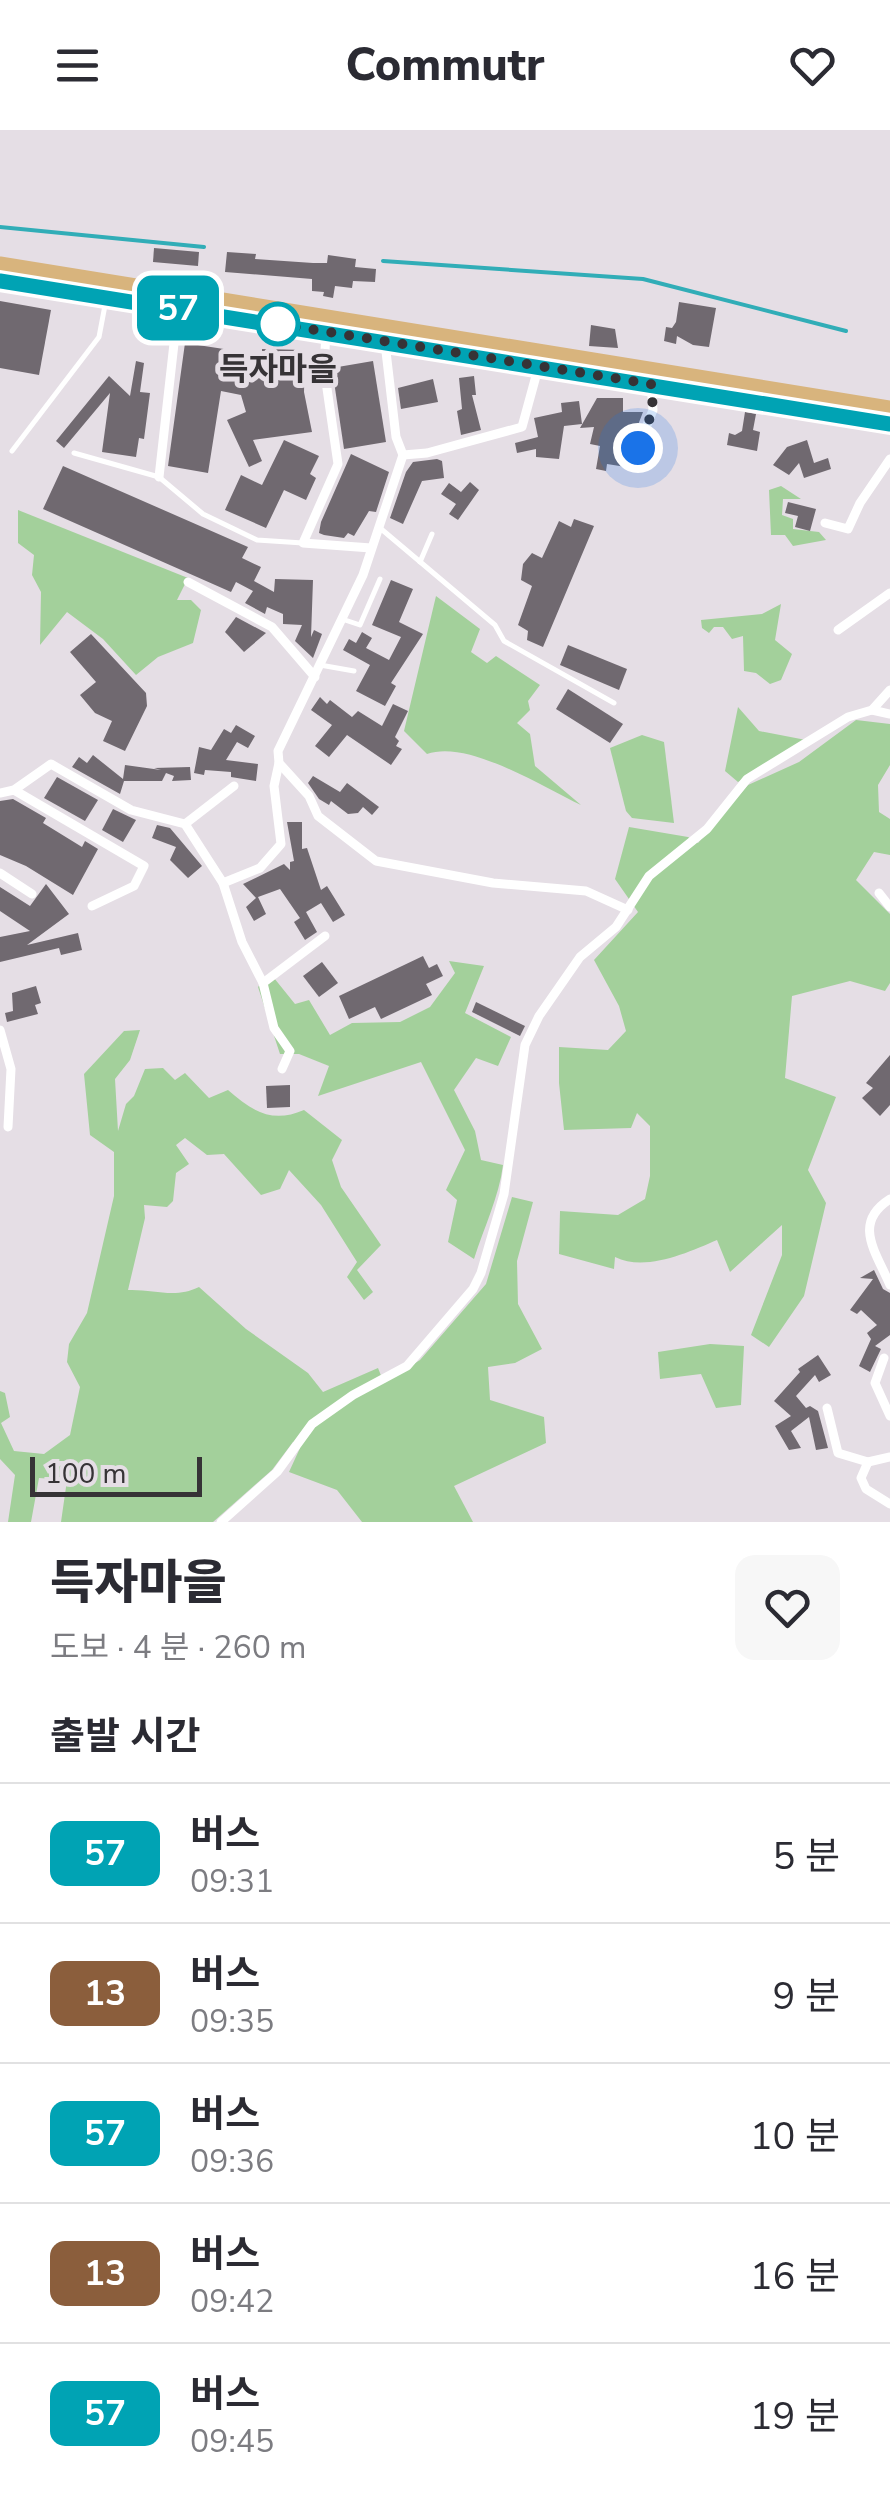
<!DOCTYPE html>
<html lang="ko">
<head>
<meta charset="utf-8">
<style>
	body { margin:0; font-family:"Nunito Sans","Noto Sans KR",sans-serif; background:#f7f7f7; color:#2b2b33; height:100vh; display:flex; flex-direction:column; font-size:38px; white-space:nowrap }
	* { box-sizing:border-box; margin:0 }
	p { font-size:32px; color:#7c7c81 }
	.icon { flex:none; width:55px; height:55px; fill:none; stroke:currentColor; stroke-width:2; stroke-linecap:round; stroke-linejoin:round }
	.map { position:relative; height:1392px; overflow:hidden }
	.drawer { display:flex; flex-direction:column; background:#fff; flex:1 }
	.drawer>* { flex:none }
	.badge { padding:0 20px; border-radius:15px; font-size:35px; line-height:65px }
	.scale { position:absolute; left:30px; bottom:25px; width:172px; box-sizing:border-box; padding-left:10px; border:5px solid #363336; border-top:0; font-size:28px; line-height:35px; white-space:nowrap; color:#363336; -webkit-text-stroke:8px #e5dee5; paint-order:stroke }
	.you { position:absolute; width:50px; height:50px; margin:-25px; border:8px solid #fff; border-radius:50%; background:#1a73e8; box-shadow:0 0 0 15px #1a73e833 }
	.map>.badge { position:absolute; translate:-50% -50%; box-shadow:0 0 0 5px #fff }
	h2 { padding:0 50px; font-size:38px; line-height:90px }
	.round { display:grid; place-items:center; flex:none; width:105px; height:105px; border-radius:20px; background:#f7f7f7 }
	.head { display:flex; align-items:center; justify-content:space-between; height:170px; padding:0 50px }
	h1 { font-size:48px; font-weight:800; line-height:75px }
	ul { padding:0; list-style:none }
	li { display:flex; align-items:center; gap:30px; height:140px; padding:0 50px; border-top:2px solid #e1e1e2 }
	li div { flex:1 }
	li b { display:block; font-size:38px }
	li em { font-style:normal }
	li .badge { min-width:110px; font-weight:700; text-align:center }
	header { display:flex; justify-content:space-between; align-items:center; height:130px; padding:0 50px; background:#fff; font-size:45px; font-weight:800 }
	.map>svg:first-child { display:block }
	.green { fill:#a3d09b }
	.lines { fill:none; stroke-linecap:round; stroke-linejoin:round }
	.stream { stroke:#31adb7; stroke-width:4 }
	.building { fill:#706970 }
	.service { stroke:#fff; stroke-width:5 }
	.minor { stroke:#fff; stroke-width:9 }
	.primary { stroke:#d8b47d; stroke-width:15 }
	.line-casing { stroke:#fff; stroke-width:22 }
	.line { stroke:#00a3b4; stroke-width:15 }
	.walk { stroke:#363336; stroke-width:10; stroke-dasharray:0 18 }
	.stop-dot { fill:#fff; stroke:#00a3b4; stroke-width:5 }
	.labels { text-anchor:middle; stroke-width:10; stroke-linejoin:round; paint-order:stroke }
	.stop-label { font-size:32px; font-weight:bold; fill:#363336; stroke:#e5dee5 }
</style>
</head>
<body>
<header><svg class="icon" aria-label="menu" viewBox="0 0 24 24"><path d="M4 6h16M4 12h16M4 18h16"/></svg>Commutr<svg class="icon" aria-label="heart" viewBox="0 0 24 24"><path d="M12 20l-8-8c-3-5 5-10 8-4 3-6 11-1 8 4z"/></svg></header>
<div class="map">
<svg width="890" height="1392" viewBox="0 0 890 1392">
	<rect width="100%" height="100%" fill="#e5dee5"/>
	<g class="green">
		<path d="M781,356L801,369H783L782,385L793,389V399L819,402L826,410L793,416L785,405H771L769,360Z"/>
		<path d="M18,380L188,448L177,470H191L201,480L193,513L158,527L136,545L103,509L67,482L40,515L41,462L32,445L34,425L18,413Z"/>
		<path d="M436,466L480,499L471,522L487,533L496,526L540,555L528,571L530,580L517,593L530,604L535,636L581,675C542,657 468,609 427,624L404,601Z"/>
		<path d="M781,474L775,510L792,524L781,550L770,554L756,543L744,541L743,506L732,509L723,497H714L709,503L702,498L701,490L762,484Z"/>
		<path d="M738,577L759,601L806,610L738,652L725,641Z"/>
		<path d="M856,590L890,594V635L878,655L879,682L890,689V725L874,722L856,750L890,784V853L885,861L850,851L792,866L785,948L836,967L808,1040L826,1073L804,1166L769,1217L751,1205L782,1125V1095L730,1142L717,1110C687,1123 645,1142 615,1127L614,1139L559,1124L560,1081L618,1085L645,1069L650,1046V996L637,983L631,998L564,1000L559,953V917L608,920L626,901L619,876L594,830L638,782L615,749L629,697L688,707L698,713L748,655L799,632Z"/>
		<path d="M642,605L664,612L674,693L632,688L626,681L610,618Z"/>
		<path d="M449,831L484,836L465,883L511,907L498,936L476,928L454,960L475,1001L481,1030L503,1035C499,1067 484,1097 474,1129L448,1112L457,1070L446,1060L465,1020L421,932L318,966L329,936L299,924H280L258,857L270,843L295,874L309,870L330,905L352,893L400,892L430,877L455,843Z"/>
		<path d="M140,900L130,930L115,949L118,1001L126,974L134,966L145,939L163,938L175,950L185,943L209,968L228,960C252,981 272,994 304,980L342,1010L332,1030L341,1057L381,1115L357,1140L373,1162L364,1170L347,1147L357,1132L321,1075L289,1040L280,1059L261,1065L224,1024L207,1025L185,1008L176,1015L189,1034L176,1043L173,1071L167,1077L144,1075L145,1088L128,1160C154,1159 175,1169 199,1157L246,1199L308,1243L323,1262L378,1238L384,1253L420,1230L486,1154L512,1067L533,1072L517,1131L518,1174L542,1219L515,1233L488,1237L490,1270L544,1287L546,1313L454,1356L473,1392H362L337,1360L289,1342L300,1318L293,1312L272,1340L213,1392H61L67,1350L39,1348L31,1392H8L15,1345L0,1329V1261L5,1263L10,1287L1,1293L14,1321L44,1324L70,1305L80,1257L67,1232L69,1214L87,1183L114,1066V1022L90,1005L84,944L124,901Z"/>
		<path d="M710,1214L744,1216L741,1275L716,1278L701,1244L660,1249L658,1222Z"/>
	</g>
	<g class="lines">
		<g class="stream">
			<path d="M0,97L204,117"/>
			<path d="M383,131L643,149L846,201"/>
		</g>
	</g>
	<g class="building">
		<path d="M154,118L199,122L198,136L153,132Z"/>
		<path d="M227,122L256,124L255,129L313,133H327L328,125L356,129L355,137L376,139L375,152L353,151L352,158L335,156L333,168L323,166L324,162L312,161V149L225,142Z"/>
		<path d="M0,171L51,180L39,245L0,238Z"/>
		<path d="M679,172L716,178L709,217L693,215L677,206L676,214L664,211L666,197L672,198L676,192Z"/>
		<path d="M591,195L615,199L618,218L589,216Z"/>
		<path d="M185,213L262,225V219L305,220L304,262L312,302L253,310L262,331L249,337L227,290L246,282L241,265L221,261L208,343L168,336Z"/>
		<path d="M136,231L144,233L140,262L150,263L144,309L139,308L136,327L102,322L110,263L64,318L56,311L109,246L130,266Z"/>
		<path d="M373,231L386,312L344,319L332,238Z"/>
		<path d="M474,246L476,265H472L481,300L461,305L457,281L462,279L459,248Z"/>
		<path d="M433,249L438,272L401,279L398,258Z"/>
		<path d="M597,268H623V282H643L638,295H629L626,337L607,334L606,341L596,339L600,316L590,314L594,297L580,298Z"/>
		<path d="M579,271L582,294L564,296L559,329L536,327V319L517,323L515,313L538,307L534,288L562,282L561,273Z"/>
		<path d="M745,282L756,284L753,300L760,302L757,321L727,315L729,303L735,305L742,301Z"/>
		<path d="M284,310L319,326L310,344L316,348L306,370L284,360L266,398L225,380L241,345L262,355Z"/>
		<path d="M807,310L814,333L828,328L831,339L804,348L799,333L789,345L773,335L787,317Z"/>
		<path d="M351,324L389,342L376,382L369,381L354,406L348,403L344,408L324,405L319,403L321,392Z"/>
		<path d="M437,329L442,331L444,348L422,351L403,394L390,388L406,342L413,332Z"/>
		<path d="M63,336L248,417L242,428L261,437L254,451L274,462L275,449L313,450L311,507L314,500L322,504L313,528L295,511L302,495L283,494V484L267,477L265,484L245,473L253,461L236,452L231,462L43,379Z"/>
		<path d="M470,352L479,360L458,390L449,384L456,374L441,364L449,353L461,362Z"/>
		<path d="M788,372L816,379L810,401L795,397L798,386L785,383Z"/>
		<path d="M574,389L594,396L543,517L527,510L528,501L518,495L532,456L521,450L523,434L532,423L542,428L559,391L571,397Z"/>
		<path d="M391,450L413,459L399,492L423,504L391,553L396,556L385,576L356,561L370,535L343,520L349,509L356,513L362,502L372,508L366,518L389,530L401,507L372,495Z"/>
		<path d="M236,487L266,503L244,522L225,502Z"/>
		<path d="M91,504L146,563L147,576L125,621L103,611L112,591L95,583L80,565L96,552L70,522Z"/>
		<path d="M568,515L627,539L619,560L560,535Z"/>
		<path d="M568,559L623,594L610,613L556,579Z"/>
		<path d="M320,567L327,574L330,570L352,587L358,581L382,596L393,574L408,581L395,607L399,611L396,616L402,619L391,635L347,605L329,627L315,616L332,595L311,580Z"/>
		<path d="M236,595L255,606L248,618L237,612L226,630L258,634L256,651L231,647V642L205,640L204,645L194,643L199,617L211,620L224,599L231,603Z"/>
		<path d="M93,625L123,649L125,635L161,640L154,638L190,637L191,650L172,651L174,646L166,643L162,651H124L120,664L72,637L79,627L87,633Z"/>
		<path d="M313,646L340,662L347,653L379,677L372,685L363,677L358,683L348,684L331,671L329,675L319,669L308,653Z"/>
		<path d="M57,647L98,670L85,691L44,668Z"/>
		<path d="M13,669L46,688L43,693L82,717L85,711L98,719L73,765L26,736L0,725V671Z"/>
		<path d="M113,679L136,690L123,712L102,700Z"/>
		<path d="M287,692H302V719L307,718L321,760L327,756L345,785L333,792L321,773L306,782L317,802L305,810L294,792L300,788L280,759L258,767L266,784L254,791L246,777L256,768L243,754L284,734L290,740V732L294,731Z"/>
		<path d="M157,695L170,698L202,736L188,748L170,730L176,717L152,708Z"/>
		<path d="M46,754L69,784L27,815L78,803L82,820L61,825L59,818L0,832V807L30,801L0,781V757L30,776Z"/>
		<path d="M423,826L429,838L437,834L443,846L426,854L432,865L381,889L375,877L349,889L339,866Z"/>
		<path d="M322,832L338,853L319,867L303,846Z"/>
		<path d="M36,856L41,873L35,875L38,884L7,892L5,883L13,881L12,863Z"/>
		<path d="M476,872L525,896L520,906L472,882Z"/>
		<path d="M890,925V975L880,986L862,968L873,958L866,953Z"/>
		<path d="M290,955V977L267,978L266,956Z"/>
		<path d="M874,1140L883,1159L890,1163V1205L875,1216L881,1219L870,1242L859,1236L871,1209L867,1203L877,1195L861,1180L857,1184L850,1180L873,1149L860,1148Z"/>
		<path d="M818,1225L831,1245L819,1252L815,1245L796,1266L806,1278L810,1276L818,1281L828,1318L816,1320L809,1287L791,1301L801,1318L789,1320L775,1296L791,1286L774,1271L800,1242L798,1239Z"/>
	</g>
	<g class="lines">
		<g class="service">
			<path d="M12,321L99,207L106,170"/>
			<path d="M74,323L159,347L203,384L257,410L303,413"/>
			<path d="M380,398L495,495L504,511L614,573"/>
			<path d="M420,432L432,404"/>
			<path d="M342,489L360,495L380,449"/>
			<path d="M320,535L354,541"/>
		</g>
		<g class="minor">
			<path d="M326,203L324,238L338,334L303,413L371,418"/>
			<path d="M385,213L396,307L403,325L363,445L278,621L279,633L309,666L318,686L376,731L493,753L586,761L628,780"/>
			<path d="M638,318L653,280L651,254"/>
			<path d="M403,325L427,323L522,297L539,235"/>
			<path d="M159,347L178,178"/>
			<path d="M825,393L848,399L860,373L890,329"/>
			<path d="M188,452L272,497L315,547"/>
			<path d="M838,500L890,463"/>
			<path d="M872,580L890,584"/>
			<path d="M14,660L144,736L134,756L92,776"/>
			<path d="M0,663L14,660L51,634L131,680L185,694L223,753L242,812L263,853L274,898L290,921L282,939"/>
			<path d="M185,694L234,656"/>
			<path d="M0,743L32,764"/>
			<path d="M223,753L260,738L281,714L274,656L279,633"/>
			<path d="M879,763L890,777"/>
			<path d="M263,853L325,806"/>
			<path d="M0,900L11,939L8,997"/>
			<path d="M890,1069C852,1093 876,1122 890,1155"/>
			<path d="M884,1228L875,1253L890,1286"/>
			<path d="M827,1278L838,1323L868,1332L890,1327"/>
			<path d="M868,1332L861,1348L866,1359L890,1374"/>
			<path d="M221,1392L277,1342L312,1294L353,1265L407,1236L473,1159L481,1143L504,1064L525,915L539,886L580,827L616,797L649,746L707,699L747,649L848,587L872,580L890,560"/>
		</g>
		<g class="primary">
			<path d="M0,134L890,278"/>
			<path d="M0,151L890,294"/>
		</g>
	</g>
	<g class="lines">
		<defs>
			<path id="line" d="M0,151L890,294"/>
		</defs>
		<use href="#line" class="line-casing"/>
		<use href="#line" class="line"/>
		<path class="walk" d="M278,194L651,254L653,280L638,318"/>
	</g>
	<circle class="stop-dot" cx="278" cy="194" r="20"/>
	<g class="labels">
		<g class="stop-label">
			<text x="278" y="250">득자마을</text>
		</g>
	</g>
</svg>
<div class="scale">100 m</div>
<div class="you" style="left:638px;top:318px"></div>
<b class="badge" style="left:178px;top:178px;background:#00a3b4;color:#fff">57</b>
</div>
<section class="drawer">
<div class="head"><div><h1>득자마을</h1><p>도보 · 4 분 · 260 m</p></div><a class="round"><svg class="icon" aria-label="heart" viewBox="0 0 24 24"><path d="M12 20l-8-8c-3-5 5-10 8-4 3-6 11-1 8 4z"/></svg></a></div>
<h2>출발 시간</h2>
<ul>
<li><span class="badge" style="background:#00a3b4;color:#fff">57</span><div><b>버스</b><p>09:31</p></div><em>5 분</em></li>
<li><span class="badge" style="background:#8b5e3c;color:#fff">13</span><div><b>버스</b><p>09:35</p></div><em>9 분</em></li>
<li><span class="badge" style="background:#00a3b4;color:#fff">57</span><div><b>버스</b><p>09:36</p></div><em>10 분</em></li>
<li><span class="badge" style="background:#8b5e3c;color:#fff">13</span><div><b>버스</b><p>09:42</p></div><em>16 분</em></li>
<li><span class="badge" style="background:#00a3b4;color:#fff">57</span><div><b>버스</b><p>09:45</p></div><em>19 분</em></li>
</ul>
</section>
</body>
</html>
